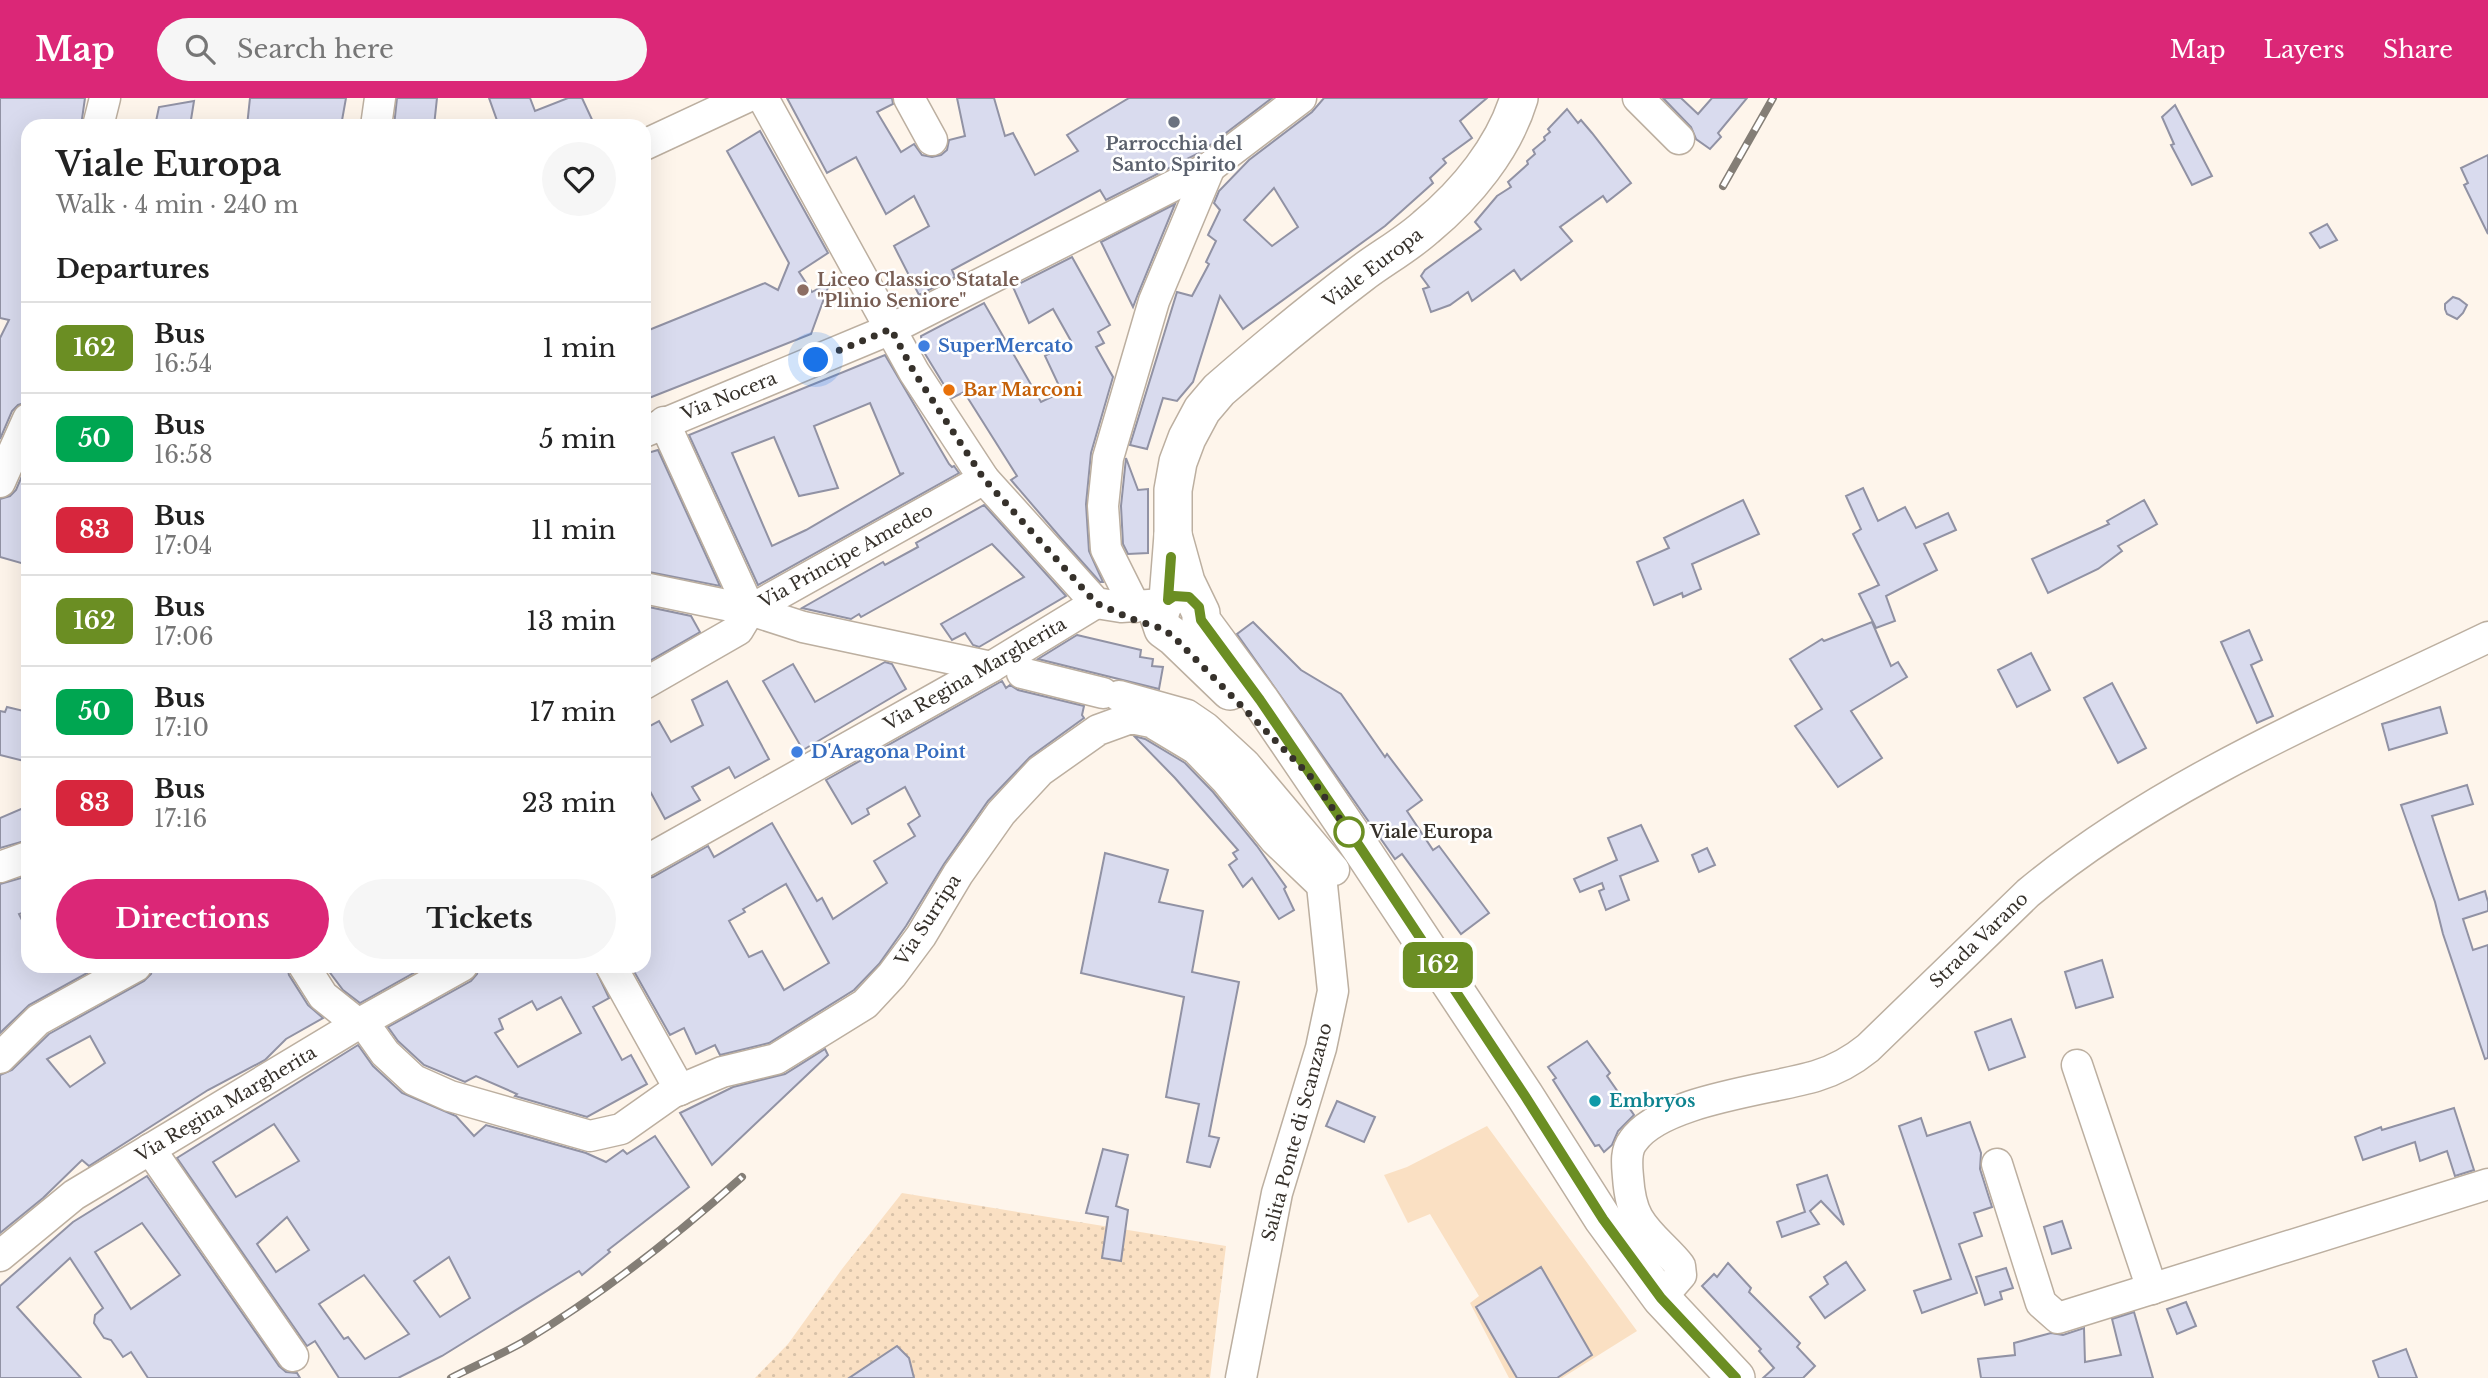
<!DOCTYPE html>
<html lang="en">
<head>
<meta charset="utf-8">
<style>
	body { margin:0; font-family:"Libre Baskerville",serif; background:#f6f6f6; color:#222; height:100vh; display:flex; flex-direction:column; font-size:26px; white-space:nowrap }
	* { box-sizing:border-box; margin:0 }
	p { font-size:23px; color:#767676 }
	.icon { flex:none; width:38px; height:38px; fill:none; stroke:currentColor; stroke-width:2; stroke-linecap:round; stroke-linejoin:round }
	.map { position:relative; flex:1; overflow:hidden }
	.panel { position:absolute; left:21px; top:21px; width:630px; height:854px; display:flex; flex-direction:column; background:#fff; border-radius:21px; box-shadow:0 7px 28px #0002 }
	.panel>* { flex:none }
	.badge { padding:0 14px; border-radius:10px; font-size:24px; line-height:46px }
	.you { position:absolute; width:35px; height:35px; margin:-18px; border:5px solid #fff; border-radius:50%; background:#1a73e8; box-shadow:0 0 0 10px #1a73e833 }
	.map>.badge { position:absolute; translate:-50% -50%; box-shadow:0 0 0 4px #fff }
	h2 { padding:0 35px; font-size:26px; line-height:63px }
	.round { display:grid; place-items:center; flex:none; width:74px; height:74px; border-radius:37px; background:#f6f6f6 }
	.headline { display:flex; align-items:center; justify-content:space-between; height:119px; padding:0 35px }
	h1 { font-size:33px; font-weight:800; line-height:52px }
	.action { display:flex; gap:14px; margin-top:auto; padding:14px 35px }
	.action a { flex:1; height:80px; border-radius:42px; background:#db2777; color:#fff; font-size:28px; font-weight:800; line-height:80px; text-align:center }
	.action a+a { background:#f6f6f6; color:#222 }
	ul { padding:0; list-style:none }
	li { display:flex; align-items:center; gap:21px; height:91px; padding:0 35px; border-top:2px solid #e0e0e0 }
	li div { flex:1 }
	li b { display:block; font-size:26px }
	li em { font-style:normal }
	li .badge { min-width:77px; font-weight:700; text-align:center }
	header { display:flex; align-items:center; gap:42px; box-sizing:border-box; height:98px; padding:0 35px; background:#db2777; color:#fff }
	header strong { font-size:33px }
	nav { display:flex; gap:38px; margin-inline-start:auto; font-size:24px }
	.search { width:490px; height:63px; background:#f6f6f6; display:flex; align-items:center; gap:18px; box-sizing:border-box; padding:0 24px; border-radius:38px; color:#767676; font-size:26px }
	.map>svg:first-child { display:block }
	.grass { fill:#fae0c3 }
	.park { fill:url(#park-dots) }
	.building { fill:#d9dbee; stroke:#9192a4; stroke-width:2; fill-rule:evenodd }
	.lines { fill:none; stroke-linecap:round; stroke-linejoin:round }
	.minor-casing { stroke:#bcafa0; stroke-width:33 }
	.major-casing { stroke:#bcafa0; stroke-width:40 }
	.minor { stroke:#fff; stroke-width:30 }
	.major { stroke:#fff; stroke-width:37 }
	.rail-casing { stroke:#847e76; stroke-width:8 }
	.rail { stroke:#fff; stroke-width:5; stroke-dasharray:16; stroke-linecap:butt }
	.line-casing { stroke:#fff; stroke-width:16 }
	.line { stroke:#6b8e23; stroke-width:10 }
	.walk { stroke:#36312b; stroke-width:7; stroke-dasharray:0 12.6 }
	.worship-dot { fill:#6b7280; stroke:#fff; stroke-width:2.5 }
	.education-dot { fill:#8d6e63; stroke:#fff; stroke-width:2.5 }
	.shop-dot { fill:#3f7fe0; stroke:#fff; stroke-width:2.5 }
	.food-dot { fill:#e8710a; stroke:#fff; stroke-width:2.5 }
	.stop-dot { fill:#fff; stroke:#6b8e23; stroke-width:3.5 }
	.culture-dot { fill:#0f9aa8; stroke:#fff; stroke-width:2.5 }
	.labels { text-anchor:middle; stroke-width:5; stroke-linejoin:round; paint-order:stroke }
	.worship-label { font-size:18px; font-weight:bold; fill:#5b616d; stroke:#fff }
	.street-label { font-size:18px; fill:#36312b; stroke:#fff }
	.education-label { font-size:18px; font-weight:bold; fill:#785e54; stroke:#fff; text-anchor:start }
	.shop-label { font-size:18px; font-weight:bold; fill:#366cbe; stroke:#fff; text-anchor:start }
	.food-label { font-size:18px; font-weight:bold; fill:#c56008; stroke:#fff; text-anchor:start }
	.stop-label { font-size:18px; font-weight:bold; fill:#36312b; stroke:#fff; text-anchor:start }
	.culture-label { font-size:18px; font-weight:bold; fill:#0d838f; stroke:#fff; text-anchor:start }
</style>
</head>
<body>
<header>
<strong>Map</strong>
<div class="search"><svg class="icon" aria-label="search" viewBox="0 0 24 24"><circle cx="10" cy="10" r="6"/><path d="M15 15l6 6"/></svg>Search here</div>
<nav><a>Map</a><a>Layers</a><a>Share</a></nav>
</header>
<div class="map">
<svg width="2488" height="1280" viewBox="0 0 2488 1280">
	<defs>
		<pattern id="park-dots" width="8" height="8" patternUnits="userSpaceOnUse" patternTransform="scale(1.75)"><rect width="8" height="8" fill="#fae0c3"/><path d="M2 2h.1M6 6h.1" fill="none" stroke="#d7c1a8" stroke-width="1.8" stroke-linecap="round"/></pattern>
	</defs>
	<rect width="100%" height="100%" fill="#fef5eb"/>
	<path class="grass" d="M1487,1028L1637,1233L1562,1280H1509L1470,1205L1479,1198L1430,1116L1408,1125L1384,1077L1407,1069Z"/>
	<path class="park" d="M902,1095L1226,1148L1210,1280H755L788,1246L842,1171Z"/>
	<g class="building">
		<path d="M0,0H85L81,28H28V304L18,307L12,313L0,341V240L9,222L0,220Z"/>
		<path d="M250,0H346L341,28H247Z"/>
		<path d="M397,0H437L434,28H394Z"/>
		<path d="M489,0H530L535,13L568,0H582L595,28H499Z"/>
		<path d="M787,0H892L893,6L877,14L901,54L914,46L922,57L932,59L941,57L947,52L949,42L965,38L957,0H994L1005,38L1013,35L1035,77L1078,53L1067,37L1129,0H1272L1201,54L1106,102L1100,92L952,172L955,179L919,197L894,148L929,128L914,98L886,116L856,59L827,75Z"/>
		<path d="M1324,0H1487L1460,23L1472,40L1443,61L1446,65L1430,80L1433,85L1385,128L1243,231L1220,198L1193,284L1177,303L1163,300L1147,351L1130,347L1177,194L1192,198L1209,166L1206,164L1216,143L1208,137L1220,112L1214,105L1219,93L1249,62L1312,14ZM1274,90L1298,129L1272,148L1244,122Z"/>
		<path d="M1663,0H1681L1698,16L1712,0H1747L1718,35L1721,39L1710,51L1696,41L1691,29Z"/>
		<path d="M194,3L190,28H155L159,9Z"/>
		<path d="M2175,7L2212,78L2192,87L2171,47L2174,46L2162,19Z"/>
		<path d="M1567,11L1578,25L1581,22L1592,35L1631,85L1607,104L1603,98L1560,129L1572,143L1521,182L1514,172L1472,203L1468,194L1450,207L1431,214L1423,191L1429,189L1421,178L1425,172L1481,131L1475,124L1497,98L1511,89L1508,84L1528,66L1527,63L1535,56L1533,52L1545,42L1544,39L1550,34L1548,31Z"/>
		<path d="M760,33L828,155L799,174L812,194L830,184L811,236L644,302V234L765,185L778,192L789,165L727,53Z"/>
		<path d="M2488,57V136L2464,87L2468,85L2461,70Z"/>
		<path d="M1175,106L1138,196L1133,209L1101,144Z"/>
		<path d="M2327,126L2337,142L2320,150L2310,135Z"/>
		<path d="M1072,159L1110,227L1098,234L1104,245L1096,249L1113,279L1091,355L1086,406L1089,453L1103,484H1100L1060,439L1011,382L1017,378L964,294L952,300L922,251L921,238L984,205L1041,304L1062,294L1045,258L1071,243L1053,211L1029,225L1013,189Z"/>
		<path d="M2453,199L2459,201L2467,207L2463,215L2457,221L2447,216L2445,211V206Z"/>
		<path d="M885,257L949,366L952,369L954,368L959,375L758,487L689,337ZM870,305L900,376L904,375L806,432L772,448L732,355L774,339L799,398L838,390L814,328Z"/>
		<path d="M658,352L720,488L644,473V356Z"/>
		<path d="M1126,360L1138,392L1148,391V455L1128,456L1123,446L1121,408Z"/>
		<path d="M28,364V467L0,459V401L10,398L16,392Z"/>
		<path d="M1863,390L1878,423L1905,409L1916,430L1948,415L1956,432L1924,446L1937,472L1886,498L1895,523L1876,530L1859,496L1879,487L1853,436L1861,431L1846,398Z"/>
		<path d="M1743,402L1759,436L1692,466L1701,491L1683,499L1682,495L1654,507L1637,464L1669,450L1664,440Z"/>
		<path d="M2144,402L2157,426L2118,448L2122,453L2098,471L2048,495L2032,461L2109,426L2107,423Z"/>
		<path d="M984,407L1066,498L979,549L973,547L965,535L952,542L941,526L1024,479L992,446L861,519L859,516L851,521L802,510L883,464L885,467L918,449L916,445Z"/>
		<path d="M644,508L691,518L700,534L644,566Z"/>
		<path d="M1253,524L1301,572L1341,596L1385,659L1387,656L1422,702L1407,713L1433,752L1439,748L1489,815L1461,836L1402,756L1395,761L1237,536Z"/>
		<path d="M1872,524L1891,568L1898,564L1907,579L1851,613L1882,660L1838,689L1795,628L1822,611L1790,561L1822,541L1824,543Z"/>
		<path d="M2249,532L2262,562L2251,567L2273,618L2257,625L2221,544Z"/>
		<path d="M1077,537L1141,552L1140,559L1153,561L1152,568L1163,569L1159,591L1038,561Z"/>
		<path d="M2031,555L2050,592L2017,609L1998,572Z"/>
		<path d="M885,564L892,566L906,591L803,652L763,583L793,566L815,604Z"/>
		<path d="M727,583L769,661L735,680L729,669L692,689L700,702L665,721L644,682V631L659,623L671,644L703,627L692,602Z"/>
		<path d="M1002,583L1006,590L1010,587L1018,592L1084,608L1082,617L1084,620L1030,659L988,703L944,766L906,828L879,866L854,892L769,945L720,957L715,947L696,956L684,930L670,937L631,868H644V781L653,779L708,748L714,759L772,725L817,803L822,800L833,821L887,785L874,763L915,738L908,726L920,718L905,689L867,711L869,716L852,726L826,682ZM786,786L829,865L784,892L762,853L749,859L729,823L745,814L743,811Z"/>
		<path d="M2112,585L2146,650L2118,665L2084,600Z"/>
		<path d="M7,609L28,614V664L0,657V613L5,614Z"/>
		<path d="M2440,609L2447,635L2389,652L2382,626Z"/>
		<path d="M1134,638L1145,641L1185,665L1213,694L1257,748L1286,789L1284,791L1294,812L1279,821L1252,780L1243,789L1229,767L1237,761L1233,755L1238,752L1175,680Z"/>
		<path d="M2467,687L2473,706L2432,718L2459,802L2485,793L2488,804V813L2463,821L2473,852L2488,847V960L2485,961L2443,836L2435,804L2401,707Z"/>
		<path d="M28,708V742L0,750V720Z"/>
		<path d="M1641,727L1658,763L1620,778L1629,802L1606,812L1599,793L1604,791L1602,785L1580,794L1574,781L1617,762L1608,740Z"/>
		<path d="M1707,750L1715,767L1699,774L1692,757Z"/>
		<path d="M1105,755L1168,772L1159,804L1203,813L1192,874L1239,884L1209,1038L1219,1040L1210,1069L1187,1064L1199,1006L1166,999L1184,899L1081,875Z"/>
		<path d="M28,778V813L19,816L28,834V868H100L29,907L0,935V786Z"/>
		<path d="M2102,862L2113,899L2076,910L2065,874Z"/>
		<path d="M153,868H287L289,877L308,907L323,920L286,941L265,962L208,992L89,1068L82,1062L43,1100L0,1135V977L12,972L49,936L144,883L151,876ZM90,938L105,965L70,989L47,961Z"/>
		<path d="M325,868H426L360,905L343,892Z"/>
		<path d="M479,868H594L609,900L593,909L622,962L631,957L647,986L587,1019L515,998L517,996L476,978L465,984L424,967L398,943L388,929L471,883L477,876ZM561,899L581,935L518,969L495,935L503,931L499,921L532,903L537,912Z"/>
		<path d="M2011,921L2025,959L1989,972L1975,934Z"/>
		<path d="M1587,943L1610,975L1607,978L1634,1017L1618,1033L1612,1047L1604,1054L1599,1047L1595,1048L1553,982L1556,980L1548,969Z"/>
		<path d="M358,947L373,968L402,995L456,1018L474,1038L486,1027L586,1055L606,1064L623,1052L627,1056L655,1038L689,1089L608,1152L610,1154L582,1177L579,1173L442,1258L398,1280H339L315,1243L307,1248L177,1060ZM274,1026L299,1063L236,1099L213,1064ZM287,1119L309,1152L276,1174L257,1146ZM449,1159L470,1200L440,1219L414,1183ZM364,1177L409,1236L365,1261L348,1239L344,1241L319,1206Z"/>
		<path d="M825,951L828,957L712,1067L680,1015L733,989L785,976Z"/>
		<path d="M1337,1003L1375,1019L1364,1044L1326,1028Z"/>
		<path d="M2454,1010L2474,1072L2455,1078L2447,1053L2420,1063L2415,1044L2363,1062L2355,1039L2381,1029L2382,1032Z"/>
		<path d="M1921,1020L1927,1038L1970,1024L1981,1055L1980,1071L1992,1109L1974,1115L1982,1138L1959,1146L1977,1195L1922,1215L1914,1193L1951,1181L1899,1028Z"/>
		<path d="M1103,1051L1128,1057L1116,1108L1128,1112L1121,1163L1102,1160L1108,1119L1086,1115Z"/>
		<path d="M1827,1077L1844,1127L1821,1103L1810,1113L1819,1126L1782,1139L1777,1124L1805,1114L1797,1087Z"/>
		<path d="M147,1078L279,1268L286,1274L297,1275L300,1280H148L131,1254L123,1259L111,1242L104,1240L94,1225L95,1217L103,1210L70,1160L17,1209L81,1280H0V1188L73,1124ZM142,1125L180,1177L131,1211L95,1154Z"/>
		<path d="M2062,1123L2071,1150L2052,1156L2044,1129Z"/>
		<path d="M1846,1164L1865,1192L1825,1220L1810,1199L1828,1186L1824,1179Z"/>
		<path d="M1728,1165L1751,1190L1749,1194L1800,1245L1797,1249L1815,1268L1803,1280H1763L1774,1270L1759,1253L1761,1251L1702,1188L1714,1176L1717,1179Z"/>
		<path d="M1541,1169L1592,1257L1557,1280H1517L1476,1209Z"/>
		<path d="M2006,1170L2013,1190L2000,1194L2002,1201L1985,1207L1976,1179Z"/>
		<path d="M2186,1204L2196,1228L2177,1236L2167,1211Z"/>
		<path d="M2134,1214L2153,1280H1981L1978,1261L2015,1257L2014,1245L2051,1235L2063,1237L2084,1230L2085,1264L2121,1257L2112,1221Z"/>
		<path d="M897,1248L909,1260L914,1280H849Z"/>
		<path d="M2406,1251L2417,1280H2379L2373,1263Z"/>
	</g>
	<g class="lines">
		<defs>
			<g id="minor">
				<path d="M763,0L914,274L984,381L1096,505L1121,509L1163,506"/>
				<path d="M909,0L932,42"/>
				<path d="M1638,0L1679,41"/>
				<path d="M98,28L105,0"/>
				<path d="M376,28L380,0"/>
				<path d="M644,47L745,0"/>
				<path d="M664,324L750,512"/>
				<path d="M644,334L891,231L1210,69L1301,0"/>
				<path d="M0,384L28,321"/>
				<path d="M644,490L750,512L803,529L991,569"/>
				<path d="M1135,509L1106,451L1103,408L1108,360L1154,203L1210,69"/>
				<path d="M1022,575L1103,595"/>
				<path d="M644,586L738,532L750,512L984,381"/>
				<path d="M1119,598L1187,617L1206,630L1245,666L1334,772"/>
				<path d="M644,764L991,569L1096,505"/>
				<path d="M0,769L28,759"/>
				<path d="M304,868L323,898L358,926"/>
				<path d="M611,868L680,992"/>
				<path d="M363,924L385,955L414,982L450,998L590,1038L621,1031L672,995L722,974L776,961L865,906L892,877L921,838L958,776L1001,715L1040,673L1098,632L1131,620L1151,624L1196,651L1226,682L1275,742L1322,787"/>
				<path d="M0,960L38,922L136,868"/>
				<path d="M2077,967L2152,1191"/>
				<path d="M150,1051L293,1258"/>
				<path d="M1997,1066L2041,1205L2058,1220L2488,1086"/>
				<path d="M0,1158L74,1097L358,926L462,868"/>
				<path d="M1661,1200L1681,1177L1680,1168C1667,1151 1649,1139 1638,1120C1631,1108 1629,1093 1628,1079C1627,1067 1625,1053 1633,1043C1661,1002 1769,992 1816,978C1836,972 1852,963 1868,950L2028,795C2160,685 2334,613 2488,539"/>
				<path d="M1241,1280L1277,1095L1321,950L1333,893L1322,787"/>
			</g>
			<g id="major">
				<path d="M1173,437L1186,484L1201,515V522L1260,602L1362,752L1525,998L1603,1121L1661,1200L1736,1280"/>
				<path d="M1230,593L1174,539L1163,531L1159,519L1163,506L1168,501L1173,437V392L1178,364L1187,340L1202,312L1219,292C1265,252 1312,213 1361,176C1382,160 1406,147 1426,129C1466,96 1504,50 1519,0"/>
			</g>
		</defs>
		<use href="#minor" class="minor-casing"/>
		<use href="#major" class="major-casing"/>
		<use href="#minor" class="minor"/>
		<use href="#major" class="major"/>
		<defs>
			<g id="rail">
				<path d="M1723,88L1773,0"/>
				<path d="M451,1280C474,1268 500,1257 523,1244C601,1197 674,1140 742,1079"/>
			</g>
		</defs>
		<use href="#rail" class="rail-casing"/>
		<use href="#rail" class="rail"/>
	</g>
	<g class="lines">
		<defs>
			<path id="line" d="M1171,459L1168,502L1174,498L1189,499L1199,509L1201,522L1260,602L1362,752L1525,998L1603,1121L1661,1200L1736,1280"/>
		</defs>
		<use href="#line" class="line-casing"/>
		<use href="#line" class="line"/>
		<path class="walk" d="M816,262L891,231L914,274L984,381L1096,505L1132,521L1163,531L1174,539L1310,678L1349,734"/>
	</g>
	<circle class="worship-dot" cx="1174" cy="24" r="7"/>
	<circle class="education-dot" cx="803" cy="192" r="7"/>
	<g class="shop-dot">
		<circle cx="924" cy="248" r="7"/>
		<circle cx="797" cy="654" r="7"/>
	</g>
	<circle class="food-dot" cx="949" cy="292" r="7"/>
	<circle class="stop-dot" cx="1349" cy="734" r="14"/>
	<circle class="culture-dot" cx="1595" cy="1003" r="7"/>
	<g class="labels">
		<g class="worship-label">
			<text x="1174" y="52">Parrocchia del<tspan x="1174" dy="21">Santo Spirito</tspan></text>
		</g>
		<g class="street-label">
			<text transform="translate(1373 170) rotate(-37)" y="6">Viale Europa</text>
			<text transform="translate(729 298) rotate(-22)" y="6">Via Nocera</text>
			<text transform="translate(846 458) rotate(-29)" y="6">Via Principe Amedeo</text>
			<text transform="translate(975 576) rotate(-30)" y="6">Via Regina Margherita</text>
			<text transform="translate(928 822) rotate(-57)" y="6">Via Surripa</text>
			<text transform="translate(1979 842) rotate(-44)" y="6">Strada Varano</text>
			<text transform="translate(226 1006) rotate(-31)" y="6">Via Regina Margherita</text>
			<text transform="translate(1297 1034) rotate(-75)" y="6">Salita Ponte di Scanzano</text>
		</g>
		<g class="education-label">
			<text x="817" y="188">Liceo Classico Statale<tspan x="817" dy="21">"Plinio Seniore"</tspan></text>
		</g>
		<g class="shop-label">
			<text x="938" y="254">SuperMercato</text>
			<text x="811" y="660">D'Aragona Point</text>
		</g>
		<g class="food-label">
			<text x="963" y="298">Bar Marconi</text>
		</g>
		<g class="stop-label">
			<text x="1370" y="740">Viale Europa</text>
		</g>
		<g class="culture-label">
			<text x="1609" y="1009">Embryos</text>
		</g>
	</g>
</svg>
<div class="you" style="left:816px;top:262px"></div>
<b class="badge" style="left:1438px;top:867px;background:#6b8e23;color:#fff">162</b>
<section class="panel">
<div class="headline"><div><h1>Viale Europa</h1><p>Walk · 4 min · 240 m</p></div><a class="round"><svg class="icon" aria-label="heart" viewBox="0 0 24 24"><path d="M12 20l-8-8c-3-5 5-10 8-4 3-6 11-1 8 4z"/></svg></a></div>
<h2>Departures</h2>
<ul>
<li><span class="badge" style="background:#6b8e23;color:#fff">162</span><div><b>Bus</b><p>16:54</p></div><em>1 min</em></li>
<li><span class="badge" style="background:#00a651;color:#fff">50</span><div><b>Bus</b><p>16:58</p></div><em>5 min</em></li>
<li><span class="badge" style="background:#d7263d;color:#fff">83</span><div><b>Bus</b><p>17:04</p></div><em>11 min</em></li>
<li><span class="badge" style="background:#6b8e23;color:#fff">162</span><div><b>Bus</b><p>17:06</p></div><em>13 min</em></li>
<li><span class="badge" style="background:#00a651;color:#fff">50</span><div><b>Bus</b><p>17:10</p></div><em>17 min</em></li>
<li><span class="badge" style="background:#d7263d;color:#fff">83</span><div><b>Bus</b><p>17:16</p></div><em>23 min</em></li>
</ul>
<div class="action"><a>Directions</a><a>Tickets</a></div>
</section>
</div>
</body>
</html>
